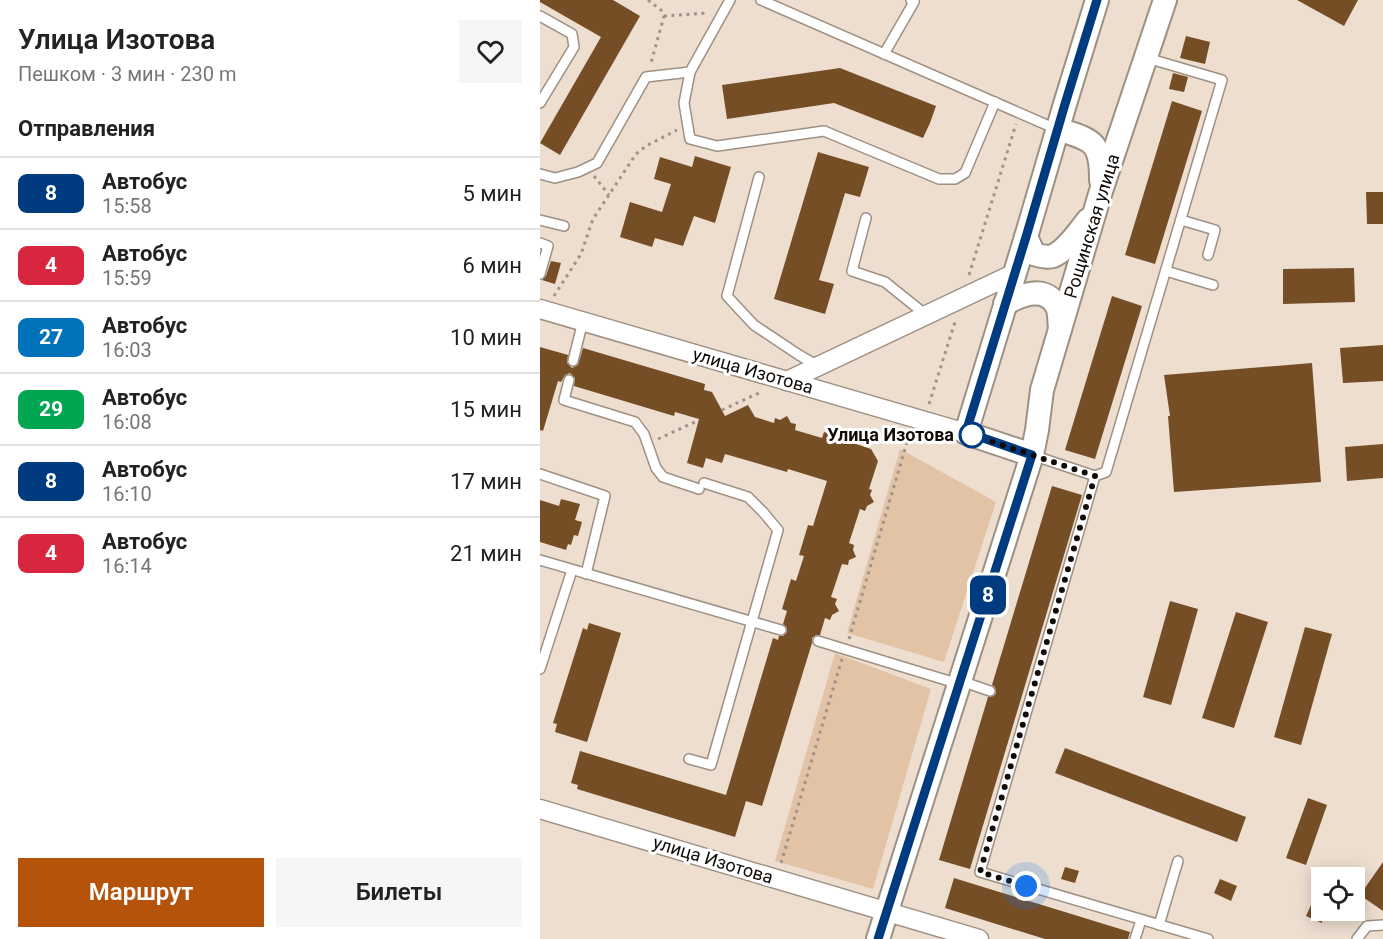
<!DOCTYPE html>
<html lang="ru">
<head>
<meta charset="utf-8">
<style>
	body { margin:0; font-family:Roboto,sans-serif; background:#f6f6f6; color:#222; height:100vh; display:flex; flex-direction:column; font-size:22px; white-space:nowrap }
	* { box-sizing:border-box; margin:0 }
	p { font-size:20px; color:#767676 }
	.icon { flex:none; width:33px; height:33px; fill:none; stroke:currentColor; stroke-width:2; stroke-linecap:round; stroke-linejoin:round }
	.map { position:relative; flex:1; overflow:hidden }
	.side { display:flex; flex-direction:column; background:#fff; width:540px }
	.side>* { flex:none }
	.badge { padding:0 12px; border-radius:9px; font-size:21px; line-height:39px }
	.controls { position:absolute; left:771px; top:867px; display:grid; gap:12px }
	.controls a { display:grid; place-items:center; width:54px; height:54px; border-radius:0px; background:#fff; box-shadow:0 3px 15px #0003; font-size:30px }
	.you { position:absolute; width:30px; height:30px; margin:-15px; border:4px solid #fff; border-radius:50%; background:#1a73e8; box-shadow:0 0 0 9px #1a73e833 }
	.map>.badge { position:absolute; translate:-50% -50%; box-shadow:0 0 0 3px #fff }
	h2 { padding:0 18px; font-size:22px; line-height:54px }
	.round { display:grid; place-items:center; flex:none; width:63px; height:63px; border-radius:0px; background:#f6f6f6 }
	.overview { display:flex; align-items:center; justify-content:space-between; height:102px; padding:0 18px }
	h1 { font-size:28px; font-weight:600; line-height:45px }
	.cta { display:flex; gap:12px; margin-top:auto; padding:12px 18px }
	.cta a { flex:1; height:69px; border-radius:0px; background:#b45309; color:#fff; font-size:24px; font-weight:600; line-height:69px; text-align:center }
	.cta a+a { background:#f6f6f6; color:#222 }
	ul { padding:0; list-style:none }
	li { display:flex; align-items:center; gap:18px; height:72px; padding:0 18px; border-top:2px solid #e0e0e0 }
	li div { flex:1 }
	li b { display:block; font-size:22px }
	li em { font-style:normal }
	li .badge { min-width:66px; font-weight:700; text-align:center }
	main { display:flex; flex:1; min-height:0 }
	.map>svg:first-child { display:block }
	.green { fill:#e3c3a6 }
	.building { fill:#764e26 }
	.lines { fill:none; stroke-linecap:round; stroke-linejoin:round }
	.service-casing { stroke:#9e9083; stroke-width:12 }
	.minor-casing { stroke:#9e9083; stroke-width:21 }
	.tertiary-casing { stroke:#9e9083; stroke-width:26 }
	.path { stroke:#9f9489; stroke-width:3; stroke-dasharray:3 4.5; stroke-linecap:butt }
	.service { stroke:#fff; stroke-width:9 }
	.minor { stroke:#fff; stroke-width:18 }
	.tertiary { stroke:#fff; stroke-width:22 }
	.line-casing { stroke:#fff; stroke-width:14 }
	.line { stroke:#003b80; stroke-width:9 }
	.walk { stroke:#110c08; stroke-width:6; stroke-dasharray:0 10.8 }
	.stop-dot { fill:#fff; stroke:#003b80; stroke-width:3 }
	.labels { text-anchor:middle; stroke-width:6; stroke-linejoin:round; paint-order:stroke }
	.street-label { font-size:18px; fill:#110c08; stroke:#fff }
	.stop-label { font-size:18px; font-weight:bold; fill:#110c08; stroke:#fff; text-anchor:end }
</style>
</head>
<body>
<main>
<section class="side">
<div class="overview"><div><h1>Улица Изотова</h1><p>Пешком · 3 мин · 230 m</p></div><a class="round"><svg class="icon" aria-label="heart" viewBox="0 0 24 24"><path d="M12 20l-8-8c-3-5 5-10 8-4 3-6 11-1 8 4z"/></svg></a></div>
<h2>Отправления</h2>
<ul>
<li><span class="badge" style="background:#003b80;color:#fff">8</span><div><b>Автобус</b><p>15:58</p></div><em>5 мин</em></li>
<li><span class="badge" style="background:#d7263d;color:#fff">4</span><div><b>Автобус</b><p>15:59</p></div><em>6 мин</em></li>
<li><span class="badge" style="background:#0072bc;color:#fff">27</span><div><b>Автобус</b><p>16:03</p></div><em>10 мин</em></li>
<li><span class="badge" style="background:#00a651;color:#fff">29</span><div><b>Автобус</b><p>16:08</p></div><em>15 мин</em></li>
<li><span class="badge" style="background:#003b80;color:#fff">8</span><div><b>Автобус</b><p>16:10</p></div><em>17 мин</em></li>
<li><span class="badge" style="background:#d7263d;color:#fff">4</span><div><b>Автобус</b><p>16:14</p></div><em>21 мин</em></li>
</ul>
<div class="cta"><a>Маршрут</a><a>Билеты</a></div>
</section>
<div class="map">
<svg width="843" height="939" viewBox="0 0 843 939">
	<rect width="100%" height="100%" fill="#edded0"/>
	<g class="green">
		<path d="M360,449L456,502L404,662L307,633Z"/>
		<path d="M295,653L391,689L333,889L235,861Z"/>
	</g>
	<g class="building">
		<path d="M0,0H73L100,16L20,155L0,143L61,37L0,2Z"/>
		<path d="M757,0H818L804,26Z"/>
		<path d="M646,36L670,42L665,64L640,58Z"/>
		<path d="M300,68L396,106L390,123L383,138L294,103L187,119L182,85Z"/>
		<path d="M633,73L648,77L644,92L629,89Z"/>
		<path d="M632,101L662,111L615,264L585,255Z"/>
		<path d="M278,152L329,167L320,197L305,193L279,280L294,284L285,314L234,299Z"/>
		<path d="M155,156L191,167L175,223L154,216L143,246L115,238L112,247L80,237L90,202L122,212L131,184L114,179L120,157L152,167Z"/>
		<path d="M826,192H843V224H827Z"/>
		<path d="M11,261L21,263L15,284L2,280L6,276Z"/>
		<path d="M814,268L815,302L743,304V269Z"/>
		<path d="M572,296L602,306L555,459L525,450Z"/>
		<path d="M843,345V381L803,383L800,348Z"/>
		<path d="M0,347L28,355L27,363L32,368L38,365L43,348L165,384L164,390L172,392L185,416L208,405L215,417L234,423L235,418L240,420L247,416L251,423L256,424L255,430L282,438L284,432L305,438L304,440L331,449L338,461L329,489L332,490L330,495L334,502L327,506L325,511L320,509L309,543L314,545L313,550L316,557L309,560L308,565L302,564L291,597L297,599L295,604L299,611L292,615L290,620L285,618L280,635H276L272,638V643L222,806L206,801L195,837L37,789L38,785L31,783L40,751L186,795L233,638L238,640L239,636H243L247,632V628L243,624L247,611L242,609L251,579L256,581L264,556L259,555L268,525L273,526L287,481L248,469L247,472L185,454L182,463L166,458L163,468L147,463L159,419L135,412L134,416L34,386L35,378L30,373L25,375L21,382L18,381L3,431L0,430Z"/>
		<path d="M772,363L781,482L634,492L628,416H630L624,375Z"/>
		<path d="M843,444V478L807,481L805,447Z"/>
		<path d="M512,486L542,495L430,869L399,860L448,697L454,696L456,693L455,687L452,685Z"/>
		<path d="M21,499L40,504L35,520L42,522L38,536L34,535L31,545L28,544L26,550L0,542V500L19,506Z"/>
		<path d="M630,601L658,609L631,705L603,697Z"/>
		<path d="M696,612L728,622L694,728L662,718Z"/>
		<path d="M49,623L81,633L47,742L15,732L17,724L13,723L43,628L47,630Z"/>
		<path d="M765,627L792,634L761,745L734,737Z"/>
		<path d="M525,748L706,817L697,842L515,773Z"/>
		<path d="M768,798L787,805L766,865L746,858Z"/>
		<path d="M843,862V911L820,895Z"/>
		<path d="M525,867L539,871L535,883L521,879Z"/>
		<path d="M414,878L590,932L588,939H505L405,908Z"/>
		<path d="M680,879L697,886L691,901L674,893Z"/>
		<path d="M782,881V923L766,916Z"/>
	</g>
	<g class="lines">
		<defs>
			<g id="service">
				<path d="M190,0L150,72L144,103L150,139L177,146L284,131L399,179H415L425,173L455,102"/>
				<path d="M221,0L516,129"/>
				<path d="M0,16L32,34L34,47L0,103"/>
				<path d="M344,54L374,2L371,0"/>
				<path d="M0,174L15,178L38,172L57,163L106,77L150,72"/>
				<path d="M219,177L187,296L214,325L259,355L278,366"/>
				<path d="M326,218L312,271L345,282L386,315"/>
				<path d="M0,220L24,226"/>
				<path d="M641,220L675,230L668,255"/>
				<path d="M0,243L8,246L0,274"/>
				<path d="M626,271L673,285"/>
				<path d="M33,361L43,321"/>
				<path d="M29,380L24,400L95,422L104,434L116,468L123,477L159,489"/>
				<path d="M492,455L555,476L566,472L682,80L607,58"/>
				<path d="M0,474L65,496L46,574"/>
				<path d="M555,476L440,872L668,939"/>
				<path d="M0,560L241,630"/>
				<path d="M278,641L419,684"/>
				<path d="M0,669L32,570"/>
				<path d="M421,681L450,691"/>
				<path d="M149,759L171,765L238,530L223,512L208,497L164,483"/>
				<path d="M619,925L638,861"/>
				<path d="M595,939L601,920"/>
				<path d="M817,939L827,926L843,925"/>
			</g>
			<g id="minor">
				<path d="M0,309L426,433"/>
				<path d="M247,381L473,274"/>
				<path d="M0,809L439,939"/>
			</g>
			<g id="tertiary">
				<path d="M517,129C552,140 561,140 561,180"/>
				<path d="M486,237L494,254C500,256 507,258 513,256C527,250 539,231 548,220"/>
				<path d="M465,304C480,295 505,285 516,305C520,311 519,322 520,329"/>
				<path d="M492,455L426,433L486,237L525,104L557,0"/>
				<path d="M338,939L492,455L497,430L502,390L561,191L625,0"/>
			</g>
		</defs>
		<use href="#service" class="service-casing"/>
		<use href="#minor" class="minor-casing"/>
		<use href="#tertiary" class="tertiary-casing"/>
		<g class="path">
			<path d="M108,0L121,10L124,16L111,63"/>
			<path d="M124,16L168,13"/>
			<path d="M54,176L69,195"/>
			<path d="M429,275L476,124"/>
			<path d="M14,296L41,254L53,219L96,154L106,146L137,130"/>
			<path d="M389,404L415,322"/>
			<path d="M182,410L221,392"/>
			<path d="M118,439L157,421"/>
			<path d="M309,639L370,432"/>
			<path d="M241,863L302,659"/>
		</g>
		<use href="#service" class="service"/>
		<use href="#minor" class="minor"/>
		<use href="#tertiary" class="tertiary"/>
	</g>
	<g class="lines">
		<defs>
			<path id="line" d="M338,939L492,455L426,432L486,237L525,104L557,0"/>
		</defs>
		<use href="#line" class="line-casing"/>
		<use href="#line" class="line"/>
		<path class="walk" d="M432,435L555,476L440,872L486,886"/>
	</g>
	<circle class="stop-dot" cx="432" cy="435" r="12"/>
	<g class="labels">
		<g class="street-label">
			<text transform="translate(552 226) rotate(-73)" y="6">Рощинская улица</text>
			<text transform="translate(213 371) rotate(16)" y="6">улица Изотова</text>
			<text transform="translate(173 860) rotate(17)" y="6">улица Изотова</text>
		</g>
		<g class="stop-label">
			<text x="414" y="441">Улица Изотова</text>
		</g>
	</g>
</svg>
<div class="controls">
<a><svg class="icon" aria-label="locate" viewBox="0 0 24 24"><circle cx="12" cy="12" r="6"/><path d="M12 2v4M12 18v4M2 12h4M18 12h4"/></svg></a>
</div>
<div class="you" style="left:486px;top:886px"></div>
<b class="badge" style="left:448px;top:595px;background:#003b80;color:#fff">8</b>
</div>
</main>
</body>
</html>
